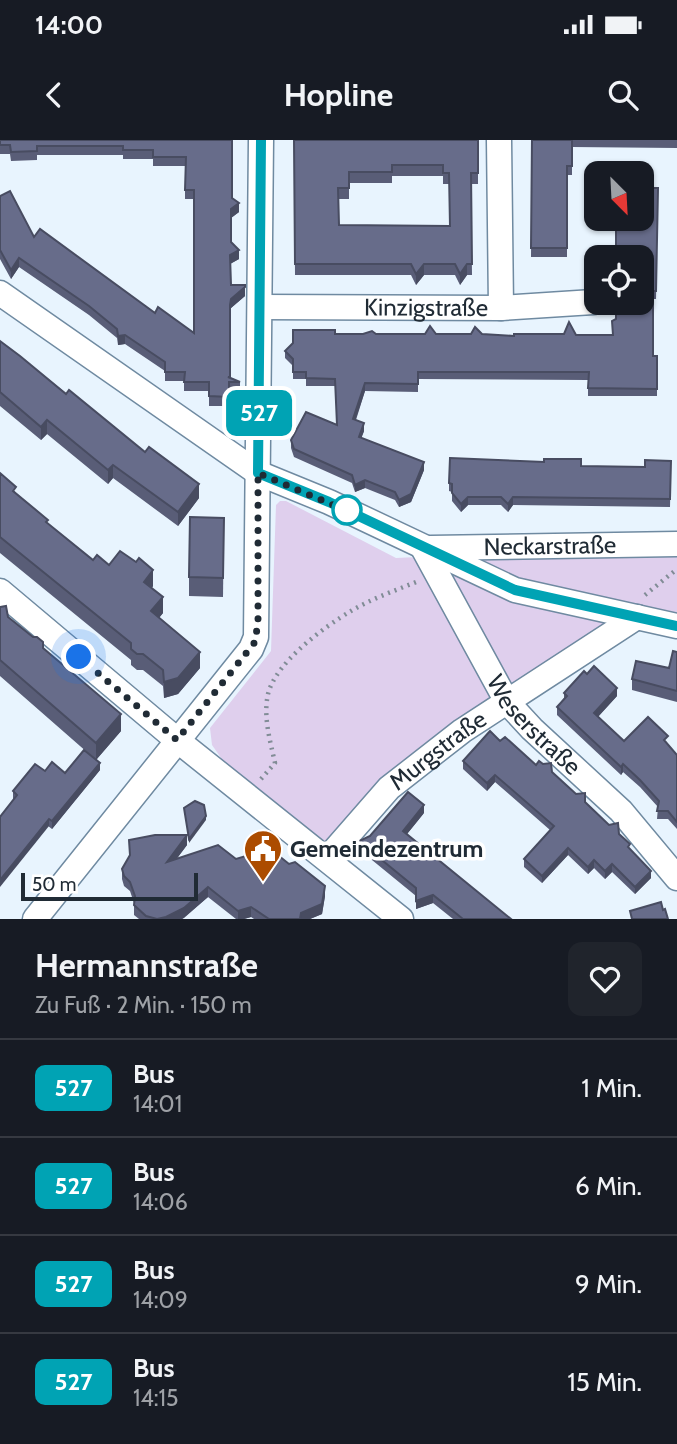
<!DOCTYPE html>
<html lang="de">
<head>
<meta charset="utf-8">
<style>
	body { margin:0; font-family:Cabin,sans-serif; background:#20242c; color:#f1f3f6; height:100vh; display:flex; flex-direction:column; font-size:26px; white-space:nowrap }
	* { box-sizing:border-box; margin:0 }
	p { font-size:23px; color:#9ea1a6 }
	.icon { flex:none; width:38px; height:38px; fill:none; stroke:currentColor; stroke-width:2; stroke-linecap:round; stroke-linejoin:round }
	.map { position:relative; height:779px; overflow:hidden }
	.panel { display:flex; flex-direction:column; background:#171b24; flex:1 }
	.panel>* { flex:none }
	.badge { padding:0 14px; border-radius:10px; font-size:24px; line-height:46px }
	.needle { width:46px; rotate:156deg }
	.tools { position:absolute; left:584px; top:21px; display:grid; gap:14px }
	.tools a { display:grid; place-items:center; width:70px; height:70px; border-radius:14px; background:#171b24; box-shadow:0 2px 5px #0004; font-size:35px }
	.scale { position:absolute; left:21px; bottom:18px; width:177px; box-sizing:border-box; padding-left:7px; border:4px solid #202b35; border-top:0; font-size:19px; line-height:24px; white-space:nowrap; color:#202b35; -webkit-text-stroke:5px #fff; paint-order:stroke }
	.you { position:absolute; width:35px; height:35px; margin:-18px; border:5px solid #fff; border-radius:50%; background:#1a73e8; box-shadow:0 0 0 10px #1a73e833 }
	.map>.badge { position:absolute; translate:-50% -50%; box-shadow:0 0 0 4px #fff }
	.round { display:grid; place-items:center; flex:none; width:74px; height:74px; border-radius:14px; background:#20242c }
	.overview { display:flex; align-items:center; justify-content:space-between; height:119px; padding:0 35px }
	h1 { font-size:33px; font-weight:700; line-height:52px }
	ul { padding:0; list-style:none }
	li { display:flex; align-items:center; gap:21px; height:98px; padding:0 35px; border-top:2px solid #363941 }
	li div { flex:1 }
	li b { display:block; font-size:26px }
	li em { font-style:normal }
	li .badge { min-width:77px; font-weight:700; text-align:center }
	.status { display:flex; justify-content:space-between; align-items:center; height:49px; padding:0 35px; background:#171b24; direction:ltr }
	.status svg { height:19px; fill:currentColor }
	header { display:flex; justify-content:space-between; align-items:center; height:91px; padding:0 35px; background:#171b24; font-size:32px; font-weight:700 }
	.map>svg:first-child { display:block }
	.green { fill:#dfcfed }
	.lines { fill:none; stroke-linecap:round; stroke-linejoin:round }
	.minor-casing { stroke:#6f8aa1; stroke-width:27 }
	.path { stroke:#818c96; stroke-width:4.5; stroke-dasharray:2 5; stroke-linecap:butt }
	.minor { stroke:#fff; stroke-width:24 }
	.wall { fill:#595d77; fill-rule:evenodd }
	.shaded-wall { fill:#484c61 }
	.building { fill:#676c8a; stroke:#484c61; stroke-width:2; fill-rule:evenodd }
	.line-casing { stroke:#fff; stroke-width:16 }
	.line { stroke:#00a3b4; stroke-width:10 }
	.walk { stroke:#202b35; stroke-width:7; stroke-dasharray:0 12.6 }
	.stop-dot { fill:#fff; stroke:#00a3b4; stroke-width:3.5 }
	.labels { text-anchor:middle; stroke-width:7; stroke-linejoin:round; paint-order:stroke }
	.street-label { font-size:24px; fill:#202b35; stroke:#fff }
	.poi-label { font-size:24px; font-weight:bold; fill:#202b35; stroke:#fff; text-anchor:start }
</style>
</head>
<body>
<div class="status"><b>14:00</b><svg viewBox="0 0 49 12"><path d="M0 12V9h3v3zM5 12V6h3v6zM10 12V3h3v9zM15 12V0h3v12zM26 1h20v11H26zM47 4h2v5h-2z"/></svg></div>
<header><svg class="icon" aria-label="back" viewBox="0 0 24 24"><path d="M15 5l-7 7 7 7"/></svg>Hopline<svg class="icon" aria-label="search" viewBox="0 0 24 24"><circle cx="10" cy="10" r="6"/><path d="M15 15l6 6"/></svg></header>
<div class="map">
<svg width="677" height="779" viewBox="0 0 677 779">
	<rect width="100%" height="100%" fill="#e8f4fe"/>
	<path class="green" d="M280,361H286L396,418L677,405V486L637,477L462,591L327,719L247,655L212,605L210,588L271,511L276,365Z"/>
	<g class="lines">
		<defs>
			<g id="minor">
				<path d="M499,0L501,168"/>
				<path d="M0,153L258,333L329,362L515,450L677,486"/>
				<path id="s1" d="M260,167L501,168L593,162"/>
				<path id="s2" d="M423,408L507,562L532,589L621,671L677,738"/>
				<path id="s3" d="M431,408L677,404"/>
				<path d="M0,451L177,600L401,779"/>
				<path id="s4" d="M327,719L389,648L462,591L637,477"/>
				<path d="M35,779L251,509L256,497L261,0"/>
			</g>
		</defs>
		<use href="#minor" class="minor-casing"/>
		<g class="path">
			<path d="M645,455L677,429"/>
			<path d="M261,639L275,623C270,600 263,577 268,554C276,522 324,487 351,471C371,459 394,451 416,442"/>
		</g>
		<use href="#minor" class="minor"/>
	</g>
	<g class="wall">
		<path d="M0,0H232V58L239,72L231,78V102L239,119L230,124L231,145H245V156L231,168L230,174V237L240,242V251H229V266H209V251H184V241H165V231L125,204L118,205L117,198L89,175L19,127L11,139L0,119V56L34,97L155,173L194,193V59H185V26H153V19H123V15H37V20L11,21L10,14H0Z"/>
		<path d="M294,0H478V44H471L472,135H467L460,145L455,135H424L416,145L411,135H295ZM392,36H443V44H449L450,86L339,85L338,59H349V43H392Z"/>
		<path d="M532,0H677V8L572,7V35H567V117H531Z"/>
		<path d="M658,48L656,159H653V216H657V256H588V240L418,239V252L365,251L356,280L364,291L361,298L424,330L411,362L399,367L395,360L365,348L355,352L352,343L294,317L291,308V300L337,285L335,246H306V239H293V226L285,218V211L335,194H482L514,196L613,195L616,179Z"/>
		<path d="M0,201L199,358L178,386L113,338L108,344L47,294L41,300L0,266Z"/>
		<path d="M671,321L670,367L513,365L508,372L501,365H468L461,372L452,361V352L449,351V343L581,326L645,327Z"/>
		<path d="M0,333L16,353L48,384L93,420L109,425L153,446L152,448L163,473L159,478L200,528L178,554L164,558L163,546L143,530H137L131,525V520L0,413Z"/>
		<path d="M224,378L223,457L189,456V437Z"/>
		<path d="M0,467L8,477L33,497L43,508L121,591L96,620L100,630L52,689L13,659V651L45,631L65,633L88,613L0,536Z"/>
		<path d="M677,512V562L632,550V539L669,528Z"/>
		<path d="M564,553L617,556L598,577L624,601L667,604L677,615V689L668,679H657L658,667L640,647L623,632L621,635L557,575V567L564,558Z"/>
		<path d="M500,601L536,625L552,632L585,662L619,694L651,738L635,754L612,732L605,739L594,728L588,734L568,715L542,743L524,727V719L550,690L495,642L487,651L463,629V621Z"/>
		<path d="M424,673L407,694L511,779H453L433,763L416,769V756L372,720L348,718V710Z"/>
		<path d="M129,700L187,705L177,718L236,719L262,717L325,756L322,774L310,779H254L251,777L244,779H236L208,757L182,779H139L134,775V763L130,751L124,746L122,739V729L130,717Z"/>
	</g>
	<g class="shaded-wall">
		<path d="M239,63V72L231,78V69Z"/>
		<path d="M239,110V119L230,124V115Z"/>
		<path d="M19,118V127L11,139V130Z"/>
		<path d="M424,124V135L416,145V134Z"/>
		<path d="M467,124V135L460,145V134Z"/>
		<path d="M245,147V156L231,168L230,174L231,159Z"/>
		<path d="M125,195V204L118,205V196Z"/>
		<path d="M365,243V251L353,287V279Z"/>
		<path d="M47,280V294L41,300V287Z"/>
		<path d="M364,283V291L359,305V297Z"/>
		<path d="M424,322V330L411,362L399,367V360Z"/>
		<path d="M113,325V338L108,344V330Z"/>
		<path d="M365,340V348L355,352V345Z"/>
		<path d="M199,344V358L178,386V372Z"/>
		<path d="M468,357V365L461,372V364Z"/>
		<path d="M513,357V365L508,372V364Z"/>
		<path d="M153,430V446L144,458V442Z"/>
		<path d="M163,457V473L151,487V471Z"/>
		<path d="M200,512V528L178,554L164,558V542Z"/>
		<path d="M617,548V556L594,581V573Z"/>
		<path d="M121,574V591L96,620V603Z"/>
		<path d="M100,623V630L52,689V681Z"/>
		<path d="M623,624V632L621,635V627Z"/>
		<path d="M495,635V642L487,651V643Z"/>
		<path d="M424,665V673L403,699V691Z"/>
		<path d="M206,676V680L189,703V699Z"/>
		<path d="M49,679V686L0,747V740Z"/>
		<path d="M187,695V705L167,732V722Z"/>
		<path d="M568,708V715L542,743V736Z"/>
		<path d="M594,720V728L588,734V727Z"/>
		<path d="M612,724V732L605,739V731Z"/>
		<path d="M651,731V738L635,754V747Z"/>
		<path d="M325,746V756L322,774L310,779H300L301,773Z"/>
		<path d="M208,747V757L184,778L182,779H157Z"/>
		<path d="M433,755V763L416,769V761Z"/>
		<path d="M251,767V777L244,779H238V771Z"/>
	</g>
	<g class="building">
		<path d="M0,0H232V58L239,63L231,69V102L239,110L230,115L231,145H245V147L231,159L230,165V237H228L240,242H229V257L209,256V242H184L185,232H165V222L125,195L118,196L117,189L89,166L19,118L11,130L0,110V56L10,51L34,97L40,89L155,173L158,167L194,193V50H185L186,17H153V10H123V6H37V11L11,12L10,5H0Z"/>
		<path d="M294,0H478V33H471L472,124H467L460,134L455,124H424L416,134L411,124H295ZM392,25H443V33H449L450,86L339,85L338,48H349V32H392Z"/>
		<path d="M532,0H572V26H567V108H531Z"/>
		<path d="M642,48H658L656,151H653V216H657V249L588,248L589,232H418V244L365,243L353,279L364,283L359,297L424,322L411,354L399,360L395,352L365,340L355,345L352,335L294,309L291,300L306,272L337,285L335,239L306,238V232H293V219L285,211L293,203V190H335V194H363L372,191L376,194H425L430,186L436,194H471L475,187L482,194L514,196V194H564L569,182L576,195H613L612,181L616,179V163H642V117H616V79H642Z"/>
		<path d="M0,201L20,216L66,254L69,250L145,312L149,307L199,344L178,372L113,325L108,330L47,280L41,287L0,252Z"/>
		<path d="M450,318L544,322V319H581V326L645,327V320L671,321L670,359L513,357L508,364L501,357H468L461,364L452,353V344L449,343Z"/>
		<path d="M0,333L16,347L13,351L48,380L46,382L93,420L97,415L109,425L120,411L136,422L139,418L153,430L144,442L163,457L151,471L200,512L178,538L164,542L163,530L143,514H137L131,509V503L0,397Z"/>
		<path d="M190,377L224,378L223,438L189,437Z"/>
		<path d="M6,466L8,477L33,497H37L43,502V508L121,574L96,603L0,520V467Z"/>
		<path d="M673,511L677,512V551L632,539L636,521L669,528Z"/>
		<path d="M594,526L617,548L594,573L624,601L648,577L668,596L664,600L677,615V682L668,671H657L659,661L640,640L623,624L621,627L557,567L567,556L564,553L584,531L587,534Z"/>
		<path d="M490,591L500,601L505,597L536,625L539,621L543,624L551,623L552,632L576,654L585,653V662L609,685L618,683L619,694L630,704L628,707L651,731L635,747L612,724L605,731L594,720L588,727L568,708L542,736L524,719L554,686L495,635L487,643L463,621Z"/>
		<path d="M84,610L100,623L52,681L49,679L0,740V677L17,655L13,651L35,624L45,631L52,622L65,633Z"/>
		<path d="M408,652L424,665L403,691L511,779H463L433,755L416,761V748L372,712L348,710L353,704L370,696Z"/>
		<path d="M195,661L204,665L206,676L189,699L184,668Z"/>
		<path d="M155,695H187L167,722L218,705L236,719L256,713L262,717L274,712L289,724L295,722L325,746L322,764L301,773L300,779H269L251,767L238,771L208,747L184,768L166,777L157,779L146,776L134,765L135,756L130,742L124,736L122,729L130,715L129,700Z"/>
		<path d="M661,762L663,770L665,769L668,779H632L630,771Z"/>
	</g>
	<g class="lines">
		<defs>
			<path id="line" d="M261,0L258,333L329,362L515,450L677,486"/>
		</defs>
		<use href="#line" class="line-casing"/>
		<use href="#line" class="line"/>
		<path class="walk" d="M79,517L177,600L255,502L258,482V333L352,373L347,370"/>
	</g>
	<defs>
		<symbol id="civic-pin" viewBox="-11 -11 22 30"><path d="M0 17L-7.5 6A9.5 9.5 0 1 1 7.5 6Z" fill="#ac4c00" stroke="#fff"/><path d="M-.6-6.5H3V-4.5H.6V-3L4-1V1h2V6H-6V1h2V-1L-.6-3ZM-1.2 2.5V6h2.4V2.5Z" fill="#fff"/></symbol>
	</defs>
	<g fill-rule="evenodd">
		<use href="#civic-pin" x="241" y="687" width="44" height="60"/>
	</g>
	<circle class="stop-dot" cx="347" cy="370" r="14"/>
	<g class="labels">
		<g class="street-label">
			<text dy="8" stroke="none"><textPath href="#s1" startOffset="166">Kinzigstraße</textPath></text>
			<text dy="8" stroke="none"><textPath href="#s3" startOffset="119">Neckarstraße</textPath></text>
			<text dy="8" stroke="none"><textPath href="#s2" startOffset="210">Weserstraße</textPath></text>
			<text dy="8" stroke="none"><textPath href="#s4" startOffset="156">Murgstraße</textPath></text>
		</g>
		<g class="poi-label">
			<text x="290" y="717">Gemeindezentrum</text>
		</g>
	</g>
</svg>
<div class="tools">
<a><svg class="needle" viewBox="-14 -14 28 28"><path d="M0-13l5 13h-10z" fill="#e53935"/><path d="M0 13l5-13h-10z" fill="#9ea1a6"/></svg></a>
<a><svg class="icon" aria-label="locate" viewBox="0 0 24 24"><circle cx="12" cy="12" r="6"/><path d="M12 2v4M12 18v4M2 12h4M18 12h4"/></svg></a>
</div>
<div class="scale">50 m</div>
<div class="you" style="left:79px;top:517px"></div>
<b class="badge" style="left:259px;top:273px;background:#00a3b4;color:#fff">527</b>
</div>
<section class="panel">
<div class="overview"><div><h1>Hermannstraße</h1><p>Zu Fuß · 2 Min. · 150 m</p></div><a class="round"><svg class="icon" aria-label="heart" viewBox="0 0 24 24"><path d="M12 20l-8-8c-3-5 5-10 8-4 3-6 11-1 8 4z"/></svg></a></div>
<ul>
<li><span class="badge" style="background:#00a3b4;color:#fff">527</span><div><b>Bus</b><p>14:01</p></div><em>1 Min.</em></li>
<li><span class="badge" style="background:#00a3b4;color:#fff">527</span><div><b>Bus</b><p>14:06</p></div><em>6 Min.</em></li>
<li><span class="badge" style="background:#00a3b4;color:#fff">527</span><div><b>Bus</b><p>14:09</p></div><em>9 Min.</em></li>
<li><span class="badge" style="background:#00a3b4;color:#fff">527</span><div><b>Bus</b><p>14:15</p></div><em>15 Min.</em></li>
</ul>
</section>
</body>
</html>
